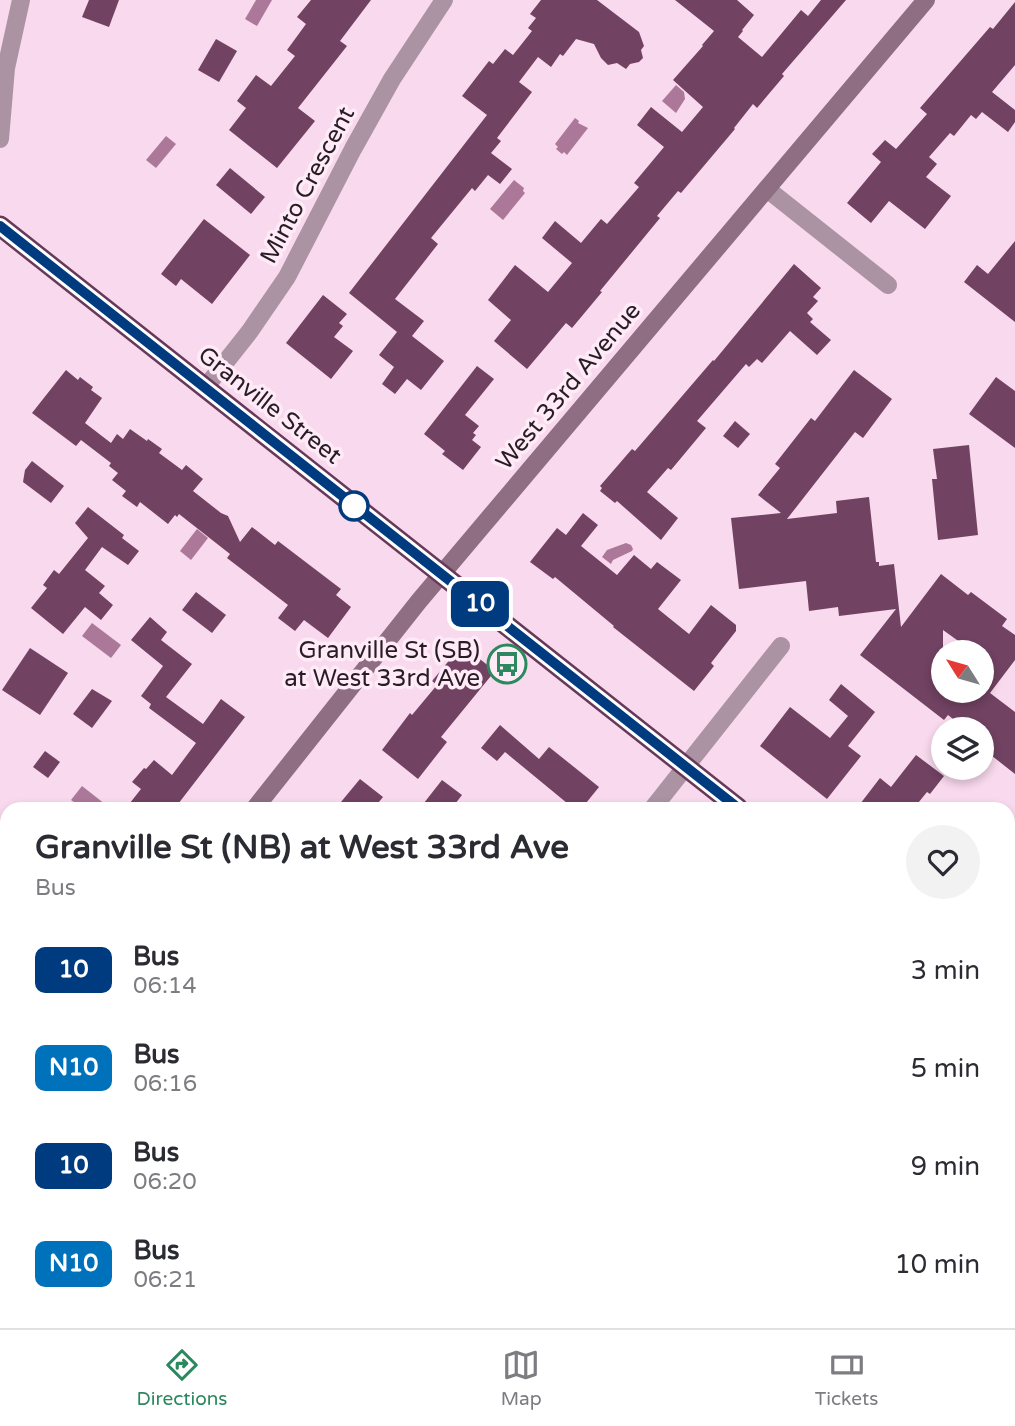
<!DOCTYPE html>
<html lang="en">
<head>
<meta charset="utf-8">
<style>
	body { margin:0; font-family:"Varela Round",sans-serif; background:#f2f2f3; color:#2b2b33; height:100vh; display:flex; flex-direction:column; font-size:26px; white-space:nowrap }
	* { box-sizing:border-box; margin:0 }
	p { font-size:23px; color:#7c7c81 }
	.icon { flex:none; width:38px; height:38px; fill:none; stroke:currentColor; stroke-width:2; stroke-linecap:round; stroke-linejoin:round }
	.map { position:relative; flex:1; overflow:hidden }
	.panel { position:absolute; left:0px; top:802px; width:1015px; height:527px; display:flex; flex-direction:column; background:#fff; border-radius:21px 21px 0 0; box-shadow:0 4px 10px #0003 }
	.panel>* { flex:none }
	.badge { padding:0 14px; border-radius:10px; font-size:24px; line-height:46px }
	.needle { width:46px; rotate:307deg }
	.tools { position:absolute; left:931px; top:640px; display:grid; gap:14px }
	.tools a { display:grid; place-items:center; width:63px; height:63px; border-radius:50%; background:#fff; box-shadow:0 4px 10px #0003; font-size:35px }
	.map>.badge { position:absolute; translate:-50% -50%; box-shadow:0 0 0 4px #fff }
	.round { display:grid; place-items:center; flex:none; width:74px; height:74px; border-radius:37px; background:#f2f2f3 }
	.head { display:flex; align-items:center; justify-content:space-between; height:119px; padding:0 35px }
	h1 { font-size:33px; font-weight:800; line-height:52px }
	ul { padding:0; list-style:none }
	li { display:flex; align-items:center; gap:21px; height:98px; padding:0 35px }
	li div { flex:1 }
	li b { display:block; font-size:26px }
	li em { font-style:normal }
	li .badge { min-width:77px; font-weight:700; text-align:center }
	.tabs { display:flex; justify-content:space-around; align-items:center; height:98px; border-top:2px solid #e1e1e2; background:#fff; font-size:19px; color:#7c7c81 }
	.tabs a { display:grid; justify-items:center; gap:4px }
	.tabs .current { color:#2c885e }
	.map>svg:first-child { display:block }
	.water { fill:#ac789a }
	.building { fill:#714262; fill-rule:evenodd }
	.lines { fill:none; stroke-linecap:round; stroke-linejoin:round }
	.street { stroke:#ab93a3; stroke-width:18 }
	.secondary { stroke:#8f6d83; stroke-width:18 }
	.highway { stroke:#673959; stroke-width:21 }
	.line-casing { stroke:#fff; stroke-width:16 }
	.line { stroke:#003b80; stroke-width:10 }
	.stop-dot { fill:#fff; stroke:#003b80; stroke-width:3.5 }
	.labels { text-anchor:middle; stroke-width:7; stroke-linejoin:round; paint-order:stroke }
	.street-label { font-size:24px; fill:#291d25; stroke:#feebf7 }
	.poi-label { font-size:24px; fill:#291d25; stroke:#feebf7; text-anchor:end }
</style>
</head>
<body>
<div class="map">
<svg width="1015" height="1328" viewBox="0 0 1015 1328">
	<rect width="100%" height="100%" fill="#f8d9ed"/>
	<g class="water">
		<path d="M256,0H272L257,26L245,19Z"/>
		<path d="M676,85L684,92L685,99L676,113L662,101Z"/>
		<path d="M575,118L579,121L578,123L588,128L567,155L564,152L562,154L556,149L558,147L555,144Z"/>
		<path d="M166,136L176,144L156,168L146,160Z"/>
		<path d="M514,180L524,188L523,191L525,193L503,220L490,209Z"/>
		<path d="M197,529L208,538L191,560L180,551Z"/>
		<path d="M626,543L631,545L633,549L632,551L613,560L611,564L602,557L607,550Z"/>
		<path d="M92,623L121,645L111,658L82,636Z"/>
		<path d="M82,786L110,808H82L71,800Z"/>
	</g>
	<g class="building">
		<path d="M89,0H119L109,27L82,17Z"/>
		<path d="M311,0H371L340,41L347,46L298,108L315,121L277,168L229,130L246,108L237,101L256,75L271,86L295,56L287,50L306,24L297,17Z"/>
		<path d="M541,0H597L639,32L644,46L641,50L643,58L639,62L630,64L626,69L617,63L608,65L601,58L594,44L576,39L563,56L560,54L551,67L538,57L519,82L532,92L497,138L501,141L491,153L512,169L500,184L488,175L475,191L472,188L431,238L438,244L395,299L424,321L412,336L444,361L421,390L407,379L395,394L382,384L394,367L379,355L397,332L349,293L487,115L462,96L489,61L493,64L505,49L513,55L532,31L528,28L536,18L530,14Z"/>
		<path d="M675,0H737L754,15L742,30L743,31L738,37L762,57L801,10L808,16L821,0H846L782,74L784,76L757,108L753,104L734,128L735,129L681,193L678,191L657,216L660,218L600,291L602,292L572,328L566,323L527,369L494,341L511,320L488,300L515,265L548,292L572,263L542,238L555,221L581,243L601,219L607,224L639,187L634,183L664,147L637,125L651,107L682,132L703,107L673,80L703,46L702,45L714,31Z"/>
		<path d="M1015,2V65L992,92L1015,110V122L1008,132L982,112L976,119L971,115L954,136L950,133L929,157L937,164L926,177L951,196L925,229L889,201L871,223L847,203L881,162L872,154L885,140L896,149L927,114L920,108L990,27L993,29Z"/>
		<path d="M216,39L237,51L219,82L198,70Z"/>
		<path d="M230,168L265,197L251,214L216,185Z"/>
		<path d="M204,219L250,255L212,304L181,279L176,286L161,274Z"/>
		<path d="M1015,241V322L964,282L977,265L988,274Z"/>
		<path d="M794,264L821,288L813,297L818,301L807,313L813,319L810,322L831,340L817,355L790,331L762,363L757,359L749,367L746,364L697,421L706,428L671,470L668,468L647,492L678,518L661,540L617,501L615,503L600,491L602,488L600,486L632,449L635,451L713,360L714,361Z"/>
		<path d="M323,295L347,314L339,323L343,326L334,337L353,351L331,379L286,343Z"/>
		<path d="M477,366L494,379L465,415L479,426L473,433L476,435L472,440L481,447L463,470L442,454L445,451L424,434Z"/>
		<path d="M66,370L78,380L80,377L93,387L91,390L102,398L85,423L111,443L117,434L123,439L130,429L147,441L148,439L162,449L159,453L182,470L186,465L203,479L193,491L221,513L228,516L240,542L252,527L275,545L278,541L341,589L336,595L351,607L328,638L304,620L295,631L278,618L288,605L227,558L230,554L179,514L177,517L175,515L168,524L140,502L137,507L122,496L126,491L112,480L118,473L109,466L111,463L81,440L76,446L32,413Z"/>
		<path d="M854,370L892,399L863,438L855,432L787,519L837,513L836,501L869,497L876,562H879V566L894,564L901,627L941,574L968,595L971,592L1007,619L1002,626L1015,635V660L990,693L1015,712V774L982,748V730H967L948,715L944,720L860,655L896,609L839,616L838,607L809,611L806,581L739,589L731,518L781,513L758,495L780,468L775,464L811,418L815,421ZM943,630L975,653H982V691H943Z"/>
		<path d="M996,377L1015,391V448L969,414Z"/>
		<path d="M735,421L750,434L738,448L723,436Z"/>
		<path d="M969,445L978,535L938,540L932,479H937L933,449Z"/>
		<path d="M32,461L64,486L51,503L23,482L25,470Z"/>
		<path d="M88,507L124,535L122,538L139,551L128,565L102,547L85,570L105,586L99,593L113,605L101,620L85,607L63,634L31,608L47,588L43,585L54,570L59,574L88,538L75,523Z"/>
		<path d="M583,513L598,525L581,546L617,575L634,555L651,569L657,562L681,580L658,609L689,634L711,605L736,625V631L711,663L714,666L694,691L613,627L614,626L555,577L553,579L530,562L557,528L566,535Z"/>
		<path d="M196,592L226,615L212,633L182,610Z"/>
		<path d="M150,617L167,632L161,640L192,664L166,697L203,724L221,699L245,717L175,808H126L141,789L132,782L144,768L146,769L154,760L172,775L196,743L149,708L151,704L141,696L163,666L131,640Z"/>
		<path d="M462,645L495,671L441,737L447,742L418,779L382,750L410,713L412,715L437,685L432,681Z"/>
		<path d="M30,648L68,673L40,715L2,690Z"/>
		<path d="M841,684L875,712L848,746L861,756L827,799L760,746L790,707L830,738L848,716L829,700Z"/>
		<path d="M92,689L112,701L92,728L73,714Z"/>
		<path d="M500,725L539,759L549,747L599,787L582,808H573L505,752L497,761L481,748Z"/>
		<path d="M45,751L60,762L48,778L33,767Z"/>
		<path d="M916,755L944,776L930,794L927,792L914,808H857L880,778L891,787Z"/>
		<path d="M360,779L383,797L374,808H336Z"/>
		<path d="M442,780L462,795L452,808H420Z"/>
	</g>
	<g class="lines">
		<g class="street">
			<path d="M0,139L6,68L21,0"/>
			<path d="M767,189L888,285"/>
			<path d="M205,388L250,331L287,277L353,149L392,79L444,0"/>
			<path d="M653,808L781,646"/>
			<path d="M1008,847L1015,838"/>
			<path d="M0,1028L7,1035"/>
			<path d="M374,1321L383,1328"/>
			<path d="M254,1328L256,1321"/>
			<path d="M631,1328L636,1321"/>
		</g>
		<g class="secondary">
			<path d="M255,808L419,601L926,0"/>
			<path d="M0,1131L7,1122"/>
		</g>
		<g class="highway">
			<path d="M0,226L738,808"/>
			<path d="M1008,1021L1015,1027"/>
		</g>
	</g>
	<g class="lines">
		<defs>
			<path id="line" d="M0,226L738,808"/>
		</defs>
		<use href="#line" class="line-casing"/>
		<use href="#line" class="line"/>
	</g>
	<defs>
		<symbol id="bus-ring" viewBox="-11 -11 22 22"><circle r="9.5" fill="#feebf7" stroke="#2c885e" stroke-width="1.5"/><path d="M-5-6H5V4H4V6H2V4H-2V6H-4V4H-5ZM-3.5-4V0h7V-4ZM-3.5 1.2v1.5H-2V1.2ZM2 1.2v1.5H3.5V1.2Z" fill="#2c885e"/></symbol>
	</defs>
	<g fill-rule="evenodd">
		<use href="#bus-ring" x="485" y="642" width="44" height="44"/>
	</g>
	<circle class="stop-dot" cx="354" cy="506" r="14"/>
	<g class="labels">
		<g class="street-label">
			<text transform="translate(307 185) rotate(-62)" y="8">Minto Crescent</text>
			<text transform="translate(568 386) rotate(-50)" y="8">West 33rd Avenue</text>
			<text transform="translate(270 405) rotate(38)" y="8">Granville Street</text>
		</g>
		<g class="poi-label">
			<text x="480" y="658">Granville St (SB)<tspan x="480" dy="28">at West 33rd Ave</tspan></text>
		</g>
	</g>
</svg>
<div class="tools">
<a><svg class="needle" viewBox="-14 -14 28 28"><path d="M0-13l5 13h-10z" fill="#e53935"/><path d="M0 13l5-13h-10z" fill="#7c7c81"/></svg></a>
<a><svg class="icon" aria-label="layers" viewBox="0 0 24 24"><path d="M12 4l9 5-9 5-9-5zM3 14l9 5 9-5"/></svg></a>
</div>
<b class="badge" style="left:480px;top:604px;background:#003b80;color:#fff">10</b>
<section class="panel">
<div class="head"><div><h1>Granville St (NB) at West 33rd Ave</h1><p>Bus</p></div><a class="round"><svg class="icon" aria-label="heart" viewBox="0 0 24 24"><path d="M12 20l-8-8c-3-5 5-10 8-4 3-6 11-1 8 4z"/></svg></a></div>
<ul>
<li><span class="badge" style="background:#003b80;color:#fff">10</span><div><b>Bus</b><p>06:14</p></div><em>3 min</em></li>
<li><span class="badge" style="background:#0072bc;color:#fff">N10</span><div><b>Bus</b><p>06:16</p></div><em>5 min</em></li>
<li><span class="badge" style="background:#003b80;color:#fff">10</span><div><b>Bus</b><p>06:20</p></div><em>9 min</em></li>
<li><span class="badge" style="background:#0072bc;color:#fff">N10</span><div><b>Bus</b><p>06:21</p></div><em>10 min</em></li>
</ul>
</section>
</div>
<nav class="tabs">
<a class="current"><svg class="icon" aria-label="directions" viewBox="0 0 24 24"><path d="M12 3l9 9-9 9-9-9zM9 14v-3h6M13 9l2 2-2 2"/></svg>Directions</a>
<a><svg class="icon" aria-label="map" viewBox="0 0 24 24"><path d="M3 6l6-2 6 2 6-2v14l-6 2-6-2-6 2zM9 4v14M15 6v14"/></svg>Map</a>
<a><svg class="icon" aria-label="tickets" viewBox="0 0 24 24"><path d="M3 7h18v10H3zM15 7v10"/></svg>Tickets</a>
</nav>
</body>
</html>
